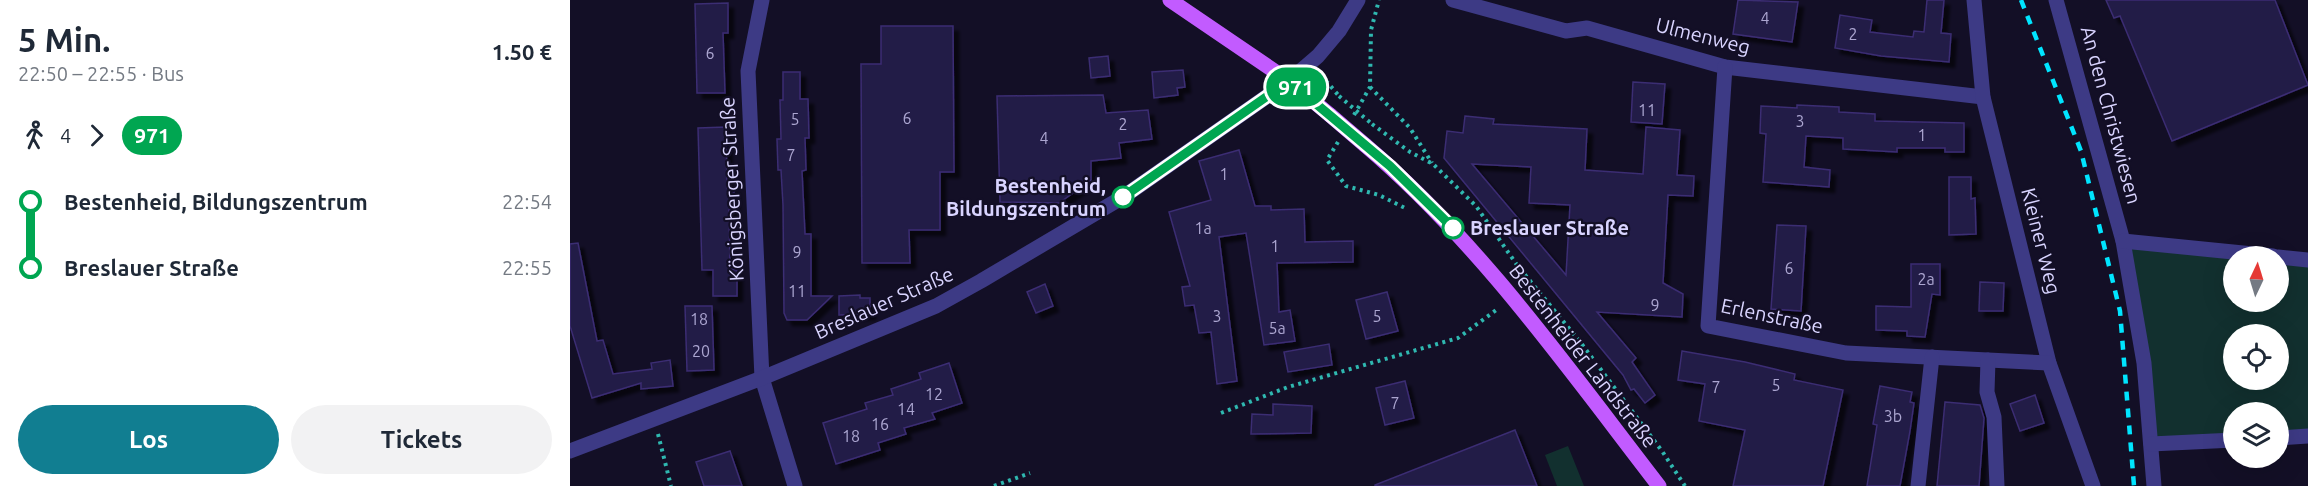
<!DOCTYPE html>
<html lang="de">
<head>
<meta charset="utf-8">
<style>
	body { margin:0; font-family:Ubuntu,sans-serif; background:#f2f2f3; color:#1f2937; height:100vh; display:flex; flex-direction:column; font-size:22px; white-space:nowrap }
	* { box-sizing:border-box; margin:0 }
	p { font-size:20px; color:#747a83 }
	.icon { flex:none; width:33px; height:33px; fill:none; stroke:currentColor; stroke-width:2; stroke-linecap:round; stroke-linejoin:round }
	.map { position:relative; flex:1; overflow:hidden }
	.side { display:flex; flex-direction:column; background:#fff; width:570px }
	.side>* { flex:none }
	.badge { padding:0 12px; border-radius:20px; font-size:21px; line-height:39px }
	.needle { width:39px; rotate:4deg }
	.fabs { position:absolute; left:1653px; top:246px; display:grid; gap:12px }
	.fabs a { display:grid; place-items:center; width:66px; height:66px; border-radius:50%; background:#fff; box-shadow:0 6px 24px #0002; font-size:30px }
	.map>.badge { position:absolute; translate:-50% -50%; box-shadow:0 0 0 3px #fff }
	.legs { display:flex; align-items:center; gap:9px; height:66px; padding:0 18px; font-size:20px }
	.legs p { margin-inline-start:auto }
	.headline { display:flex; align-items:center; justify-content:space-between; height:102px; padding:0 18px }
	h1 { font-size:33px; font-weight:700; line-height:45px }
	.button { display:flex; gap:12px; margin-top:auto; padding:12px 18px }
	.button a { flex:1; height:69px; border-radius:36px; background:#117e91; color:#fff; font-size:24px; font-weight:700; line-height:69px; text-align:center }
	.button a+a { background:#f2f2f3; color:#1f2937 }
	ul { padding:0 18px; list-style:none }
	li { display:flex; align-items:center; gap:21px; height:66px; font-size:22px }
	li i { display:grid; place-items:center; width:9px; height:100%; margin:0 8px; background:currentColor }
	li i::after { content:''; width:15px; height:15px; margin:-8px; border:4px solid; border-radius:50%; background:#fff }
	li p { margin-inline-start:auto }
	li:first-child i { background:linear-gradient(#0000 50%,currentColor 0) }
	li:last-child i { background:linear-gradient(currentColor 50%,#0000 0) }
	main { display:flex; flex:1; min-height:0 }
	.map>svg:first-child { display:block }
	.green { fill:#12302f; fill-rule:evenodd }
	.building { fill:#241b47; stroke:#3b2d73; stroke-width:1.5; fill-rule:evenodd; filter:url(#shadow) }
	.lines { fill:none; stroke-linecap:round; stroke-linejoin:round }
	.path { stroke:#2fb8b0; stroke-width:4; stroke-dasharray:3 4.5; stroke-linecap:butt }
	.minor { stroke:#3d3a85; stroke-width:15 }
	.major { stroke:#c25bff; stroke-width:15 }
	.rail { stroke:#00e5ff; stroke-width:4.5; stroke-dasharray:9 8; stroke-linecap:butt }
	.path-bridge { stroke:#2fb8b0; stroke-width:4; stroke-dasharray:3 4.5; stroke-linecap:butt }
	.major-bridge { stroke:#c25bff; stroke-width:15 }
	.line-1-casing { stroke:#fff; stroke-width:14 }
	.line-1 { stroke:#00a651; stroke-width:9 }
	.stop-1-dot { fill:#fff; stroke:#00a651; stroke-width:3 }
	.labels { text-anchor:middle; stroke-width:4.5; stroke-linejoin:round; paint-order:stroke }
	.number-label { font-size:16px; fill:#aca6d1 }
	.street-label { font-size:20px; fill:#d9d4ff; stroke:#130f26 }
	.stop-label { font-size:20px; font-weight:bold; fill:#d9d4ff; stroke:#130f26; text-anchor:end }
</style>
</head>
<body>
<main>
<section class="side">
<div class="headline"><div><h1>5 Min.</h1><p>22:50 – 22:55 · Bus</p></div><b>1.50 €</b></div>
<div class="legs"><svg class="icon" aria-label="walk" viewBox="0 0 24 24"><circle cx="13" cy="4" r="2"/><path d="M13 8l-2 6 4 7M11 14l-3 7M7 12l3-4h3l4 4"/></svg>4<svg class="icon" aria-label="forward" viewBox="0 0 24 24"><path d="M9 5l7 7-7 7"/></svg><b class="badge" style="background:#00a651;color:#fff">971</b></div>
<ul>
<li><i style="color:#00a651"></i><b>Bestenheid, Bildungszentrum</b><p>22:54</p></li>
<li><i style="color:#00a651"></i><b>Breslauer Straße</b><p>22:55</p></li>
</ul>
<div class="button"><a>Los</a><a>Tickets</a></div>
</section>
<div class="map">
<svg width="1738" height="486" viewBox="0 0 1738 486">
	<defs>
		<filter id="shadow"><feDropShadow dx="5.5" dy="5.5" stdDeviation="1.5" flood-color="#0009"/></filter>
	</defs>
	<rect width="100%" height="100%" fill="#130f26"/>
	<g class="green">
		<path d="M1553,241L1664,256V302H1708L1709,257L1738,260V436L1709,438L1708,412H1664L1663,440L1581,444ZM1664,334H1708V380H1664Z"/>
		<path d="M998,446L1014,486H987L975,455Z"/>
	</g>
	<g class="building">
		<path d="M1168,0L1228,2L1222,42L1163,34Z"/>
		<path d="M1357,0H1374L1371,33L1381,34L1379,62L1311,56L1265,48L1270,15L1302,20L1300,32L1343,37L1344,31L1354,32Z"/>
		<path d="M1536,0H1705L1738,85L1602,141L1550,16L1544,18Z"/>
		<path d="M158,3V33H153L155,93H127L125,4Z"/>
		<path d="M311,26H383L384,172H370V230H339L340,263H292L291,64H311Z"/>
		<path d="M538,56L540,76L521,78L519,58Z"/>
		<path d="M613,70L615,87L607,88L608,95L584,98L582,72Z"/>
		<path d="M213,72H230V99H238L239,138H235L236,170L232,171L235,234H241V296H262L237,320H217L214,313L213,205L211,170H208L207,139H211L210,100H213Z"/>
		<path d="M1063,82L1095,84L1092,124L1061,122Z"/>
		<path d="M533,95L536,113L578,110L582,139L549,143L551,158L521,161V180L489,203L430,202L427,96Z"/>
		<path d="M1227,105L1269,107V112L1305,114V121L1394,123V152H1375V148H1327V152L1273,149V138L1236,136L1234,167L1260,170L1259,187L1193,182L1196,134L1190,133L1191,106L1227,108Z"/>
		<path d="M895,116L924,119L923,124L1017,129L1015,170L1073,174L1076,127L1110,130L1107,175L1124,176L1123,196L1098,195L1093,283L1113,294L1112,317L1027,312L1066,358L1062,362L1085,395L1075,403L1064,389L1061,390L1053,375L874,158L877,131L893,133ZM902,164L961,167L959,203L1000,205L996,275Z"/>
		<path d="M156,127L157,188H164V210H159L160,269L167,270V296H143V270H132L128,128Z"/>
		<path d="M669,150L685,206H701V210L734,209L735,242L783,241V262L707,263L709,312L720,310L725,341L694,345L676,233L649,237L667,381L647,384L641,332L629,333L624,305L615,306L612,287L620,286L599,212L641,200L629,161Z"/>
		<path d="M1379,177H1401V199L1405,198L1406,234L1379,235Z"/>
		<path d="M1207,225L1236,226L1231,311L1201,309Z"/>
		<path d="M8,243L27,341L33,340L43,374L82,369L81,363L100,360L103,386L71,389V383L22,398L0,326V244Z"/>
		<path d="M1341,264H1370V295L1362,294L1355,337L1337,336V331L1306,330V306L1341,307Z"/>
		<path d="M1410,282L1434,283L1433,311H1409Z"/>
		<path d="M475,284L483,306L466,313L457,292Z"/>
		<path d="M817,292L828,331L796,339L786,300Z"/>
		<path d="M290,295V298H300V314L269,315V296Z"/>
		<path d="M115,306H142L144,370L117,371Z"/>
		<path d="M759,344L762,365L718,372L714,352Z"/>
		<path d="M1112,351L1175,362L1225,374L1224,380L1273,390L1253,486H1163L1175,430L1129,421L1135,384L1108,380Z"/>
		<path d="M379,363L392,403L362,413L365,419L334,428L336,434L308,443L310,450L266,464L253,423L297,409L295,403L323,395L321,389L351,379L349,373Z"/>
		<path d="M835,381L844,418L815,425L806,388Z"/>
		<path d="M1310,386L1342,392L1340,402L1344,403L1340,431L1330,486H1297L1307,425L1303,424Z"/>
		<path d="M1465,395L1474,423L1450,431L1440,404Z"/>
		<path d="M1375,402L1410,405L1414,418L1409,486H1367Z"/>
		<path d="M703,404L742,406L741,433L681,434L682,414L703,415Z"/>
		<path d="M945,430L967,486H805V485Z"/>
		<path d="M160,451L172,486H134L126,462Z"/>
	</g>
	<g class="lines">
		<g class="path">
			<path d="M751,75L769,96"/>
			<path d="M800,87L840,128L862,163"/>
			<path d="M784,115L800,87L801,30L809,0"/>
			<path d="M802,124L840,152L863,164L906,206L947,265L1011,343L1092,451L1115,486"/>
			<path d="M768,142L757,160L776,186L809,195L837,209"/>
			<path d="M651,413L718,387L888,338L929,308"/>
			<path d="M88,434L101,486"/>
			<path d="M424,486L460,473"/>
		</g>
		<g class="minor">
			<path d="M192,0L178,71L192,378L225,486"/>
			<path d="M883,0L996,31L1017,28L1155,67L1413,97"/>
			<path d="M1404,0L1413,97L1479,363L1523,486"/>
			<path d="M1486,0L1553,241L1574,363L1584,486"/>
			<path d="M1155,67L1138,326L1276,353L1479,363"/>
			<path d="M1553,241L1703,256"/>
			<path d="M1708,257L1738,260"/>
			<path d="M1418,360L1417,392L1424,417L1427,486"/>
			<path d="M1708,438L1738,436"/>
			<path d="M1581,444L1664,440"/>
			<path d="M0,451L192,378L366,306L411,281L553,197L719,81L748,56L769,31L788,0"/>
			<path d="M1348,486L1362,357"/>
		</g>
		<g class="major">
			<path d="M600,0L719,81L760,115"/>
			<path d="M795,145C910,243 997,367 1089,486"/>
		</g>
		<path class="rail" d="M1451,0L1511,151L1550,311L1564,486"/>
		<path class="path-bridge" d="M769,96L802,124"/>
		<path class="major-bridge" d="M760,115L795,145"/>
	</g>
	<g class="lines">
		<defs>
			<path id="line-1" d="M553,197L719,81L820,166L883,228"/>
		</defs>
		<use href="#line-1" class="line-1-casing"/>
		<use href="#line-1" class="line-1"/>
	</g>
	<g class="stop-1-dot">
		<circle cx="553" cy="197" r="10"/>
		<circle cx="883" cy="228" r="10"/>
	</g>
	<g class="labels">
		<g class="number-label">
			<text x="1195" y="24">4</text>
			<text x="1283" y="40">2</text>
			<text x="140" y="59">6</text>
			<text x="1077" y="116">11</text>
			<text x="337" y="124">6</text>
			<text x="225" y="125">5</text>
			<text x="1230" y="127">3</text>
			<text x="553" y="130">2</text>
			<text x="1352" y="141">1</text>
			<text x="474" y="144">4</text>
			<text x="221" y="161">7</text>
			<text x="654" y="180">1</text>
			<text x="633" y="234">1a</text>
			<text x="705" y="252">1</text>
			<text x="227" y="258">9</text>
			<text x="1219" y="274">6</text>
			<text x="1356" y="285">2a</text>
			<text x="227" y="297">11</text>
			<text x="1085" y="311">9</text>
			<text x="647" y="322">3</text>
			<text x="807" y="322">5</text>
			<text x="129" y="325">18</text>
			<text x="707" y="334">5a</text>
			<text x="131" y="357">20</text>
			<text x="1206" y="391">5</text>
			<text x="1146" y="393">7</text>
			<text x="364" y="400">12</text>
			<text x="825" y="409">7</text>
			<text x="336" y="415">14</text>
			<text x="1323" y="422">3b</text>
			<text x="310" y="430">16</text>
			<text x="281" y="442">18</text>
		</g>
		<g class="street-label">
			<text transform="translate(1133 36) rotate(14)" y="7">Ulmenweg</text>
			<text transform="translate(1541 115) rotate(75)" y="7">An den Christwiesen</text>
			<text transform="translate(162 189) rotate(-93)" y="7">Königsberger Straße</text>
			<text transform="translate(1471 241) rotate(76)" y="7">Kleiner Weg</text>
			<text transform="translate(314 303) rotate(-24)" y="7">Breslauer Straße</text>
			<text transform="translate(1202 316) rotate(12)" y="7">Erlenstraße</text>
			<text transform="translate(1013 356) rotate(52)" y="7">Bestenheider Landstraße</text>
		</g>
		<g class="stop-label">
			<text x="536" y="193">Bestenheid,<tspan x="536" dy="23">Bildungszentrum</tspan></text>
			<text x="900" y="235" text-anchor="start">Breslauer Straße</text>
		</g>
	</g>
</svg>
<div class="fabs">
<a><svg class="needle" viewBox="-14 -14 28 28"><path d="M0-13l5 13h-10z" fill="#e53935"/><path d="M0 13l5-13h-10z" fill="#747a83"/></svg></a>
<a><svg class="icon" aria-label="locate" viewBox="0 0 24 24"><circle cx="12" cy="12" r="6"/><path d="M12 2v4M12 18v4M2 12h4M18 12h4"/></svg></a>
<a><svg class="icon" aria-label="layers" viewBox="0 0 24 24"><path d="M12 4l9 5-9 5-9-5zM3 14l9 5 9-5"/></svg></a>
</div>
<b class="badge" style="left:726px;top:87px;background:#00a651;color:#fff">971</b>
</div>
</main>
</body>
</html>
